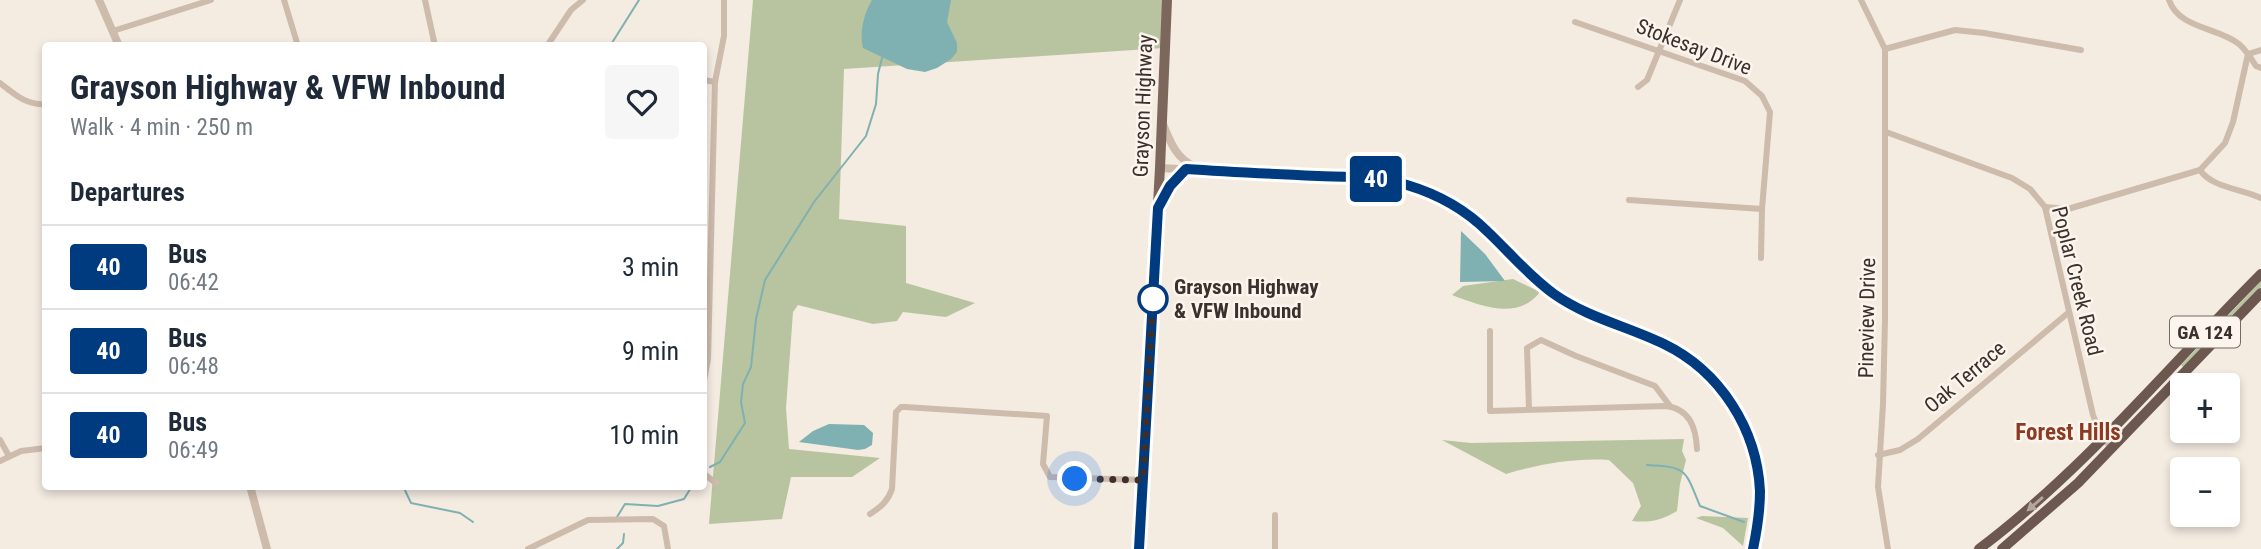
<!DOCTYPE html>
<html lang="en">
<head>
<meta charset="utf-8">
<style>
	body { margin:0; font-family:"Roboto Condensed",sans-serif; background:#f6f6f7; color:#1f2937; height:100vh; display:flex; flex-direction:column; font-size:26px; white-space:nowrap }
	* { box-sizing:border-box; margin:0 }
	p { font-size:23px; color:#747a83 }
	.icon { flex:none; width:38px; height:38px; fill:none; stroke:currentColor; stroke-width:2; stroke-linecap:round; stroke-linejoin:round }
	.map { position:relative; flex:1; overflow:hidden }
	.side { position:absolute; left:42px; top:42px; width:665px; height:448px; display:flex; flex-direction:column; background:#fff; border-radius:7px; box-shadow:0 4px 10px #0003 }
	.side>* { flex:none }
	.badge { padding:0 14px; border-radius:5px; font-size:24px; line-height:46px }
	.tools { position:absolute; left:2170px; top:373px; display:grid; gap:14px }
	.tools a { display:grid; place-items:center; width:70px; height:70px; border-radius:7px; background:#fff; box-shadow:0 4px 10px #0003; font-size:35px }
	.you { position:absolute; width:35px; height:35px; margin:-18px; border:5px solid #fff; border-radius:50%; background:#1a73e8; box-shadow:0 0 0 10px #1a73e833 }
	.map>.badge { position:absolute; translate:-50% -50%; box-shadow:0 0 0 4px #fff }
	h2 { padding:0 28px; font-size:26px; line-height:63px }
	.round { display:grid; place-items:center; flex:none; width:74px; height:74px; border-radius:7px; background:#f6f6f7 }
	.headline { display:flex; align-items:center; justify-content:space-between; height:119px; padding:0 28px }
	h1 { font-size:33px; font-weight:700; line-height:52px }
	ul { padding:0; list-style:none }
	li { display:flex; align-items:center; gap:21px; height:84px; padding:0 28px; border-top:2px solid #e0e1e3 }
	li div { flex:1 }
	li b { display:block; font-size:26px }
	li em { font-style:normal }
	li .badge { min-width:77px; font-weight:700; text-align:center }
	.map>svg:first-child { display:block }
	.green { fill:#b8c4a0 }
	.water { fill:#7fb0b2 }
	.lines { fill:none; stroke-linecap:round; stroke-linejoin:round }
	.stream { stroke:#7fb0b2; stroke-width:2 }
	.minor { stroke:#cdbbac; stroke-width:6 }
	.tertiary { stroke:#cdbbac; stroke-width:8 }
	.primary { stroke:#7d675c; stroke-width:10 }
	.trunk { stroke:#6c584f; stroke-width:10 }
	.oneway { fill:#b4a69e }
	.line-casing { stroke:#fff; stroke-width:16 }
	.line { stroke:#003b80; stroke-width:10 }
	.walk { stroke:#3b302b; stroke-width:7; stroke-dasharray:0 12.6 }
	.stop-dot { fill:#fff; stroke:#003b80; stroke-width:3.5 }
	.labels { text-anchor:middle; stroke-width:5; stroke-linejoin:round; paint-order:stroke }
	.shield { fill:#fbf5ee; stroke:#756b66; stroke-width:2 }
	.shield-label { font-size:19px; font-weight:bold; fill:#3b302b }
	.street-label { font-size:21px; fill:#3b302b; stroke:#fbf5ee }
	.stop-label { font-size:21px; font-weight:bold; fill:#3b302b; stroke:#fbf5ee; text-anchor:start }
	.neighbourhood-label { font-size:23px; font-weight:bold; fill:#8c3b22; stroke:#fbf5ee }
</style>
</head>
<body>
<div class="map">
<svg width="2261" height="549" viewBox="0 0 2261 549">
	<rect width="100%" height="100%" fill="#f4ebe1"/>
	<g class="green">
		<path d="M753,0H1167L1164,48L844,69L839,219L906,226V283L975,303L946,317L903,312L897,321L873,324L798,305L793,312L786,408L789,449L880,458L852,477H791L782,519L709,524Z"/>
		<path d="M1513,279L1540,292C1518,321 1481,306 1452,295L1463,286Z"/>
		<path d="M2261,281V287L2184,368L2181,365Z"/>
		<path d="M1684,439L1682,451L1686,460L1680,484L1677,511C1662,520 1650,523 1632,521L1641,506L1633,483L1609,460C1573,458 1540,464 1506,474L1442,440L1471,443Z"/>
		<path d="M1702,516L1748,518L1743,546L1723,528L1696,518Z"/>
	</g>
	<g class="water">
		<path d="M872,0H951L947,22L957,43V52L951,59L937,68L925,72L907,69L863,48C859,33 864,13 872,0Z"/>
		<path d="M1461,231L1485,254L1505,281L1460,282Z"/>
		<path d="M829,424L864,425L873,433L872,445L865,449L858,450L799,442L813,431Z"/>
	</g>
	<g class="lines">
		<g class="stream">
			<path d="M610,46L639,0"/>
			<path d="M1647,465C1688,467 1685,470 1700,506L1744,522"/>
			<path d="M710,467L720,462L745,423L741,402L743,384L751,367L756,319L765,280L814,202L866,136L876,104L878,74L882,58"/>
			<path d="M403,486L411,503L460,513L473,522"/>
			<path d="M617,517L625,504L658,506L684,499L692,486"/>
			<path d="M617,549L623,543L624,534"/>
		</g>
		<g class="minor">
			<path d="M284,0L298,46"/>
			<path d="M425,0L435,46"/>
			<path d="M1861,0L1885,49V320L1883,404L1878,487L1888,549"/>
			<path d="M2169,0C2179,29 2218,27 2239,44C2246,50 2251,58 2256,66L2261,68"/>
			<path d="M1575,22L1745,81L1762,96L1770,112L1762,209L1761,258"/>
			<path d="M113,31L211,0"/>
			<path d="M547,46L571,10L583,0"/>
			<path d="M1885,49L1955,30L1984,33L2081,50"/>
			<path d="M2248,54L2261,50"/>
			<path d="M704,80L715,82"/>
			<path d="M0,83C14,94 27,106 46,104"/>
			<path d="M1638,87L1647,80L1680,0"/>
			<path d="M1886,132L2012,178L2030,189L2045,207L2093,415L2102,438L2112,448"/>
			<path d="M2200,170C2212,188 2243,189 2261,198"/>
			<path d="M1629,200L1762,209"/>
			<path d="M2045,207L2068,209L2200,170L2225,143L2233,122L2248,54"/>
			<path d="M1490,331V411L1666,406C1690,409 1696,428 1697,449"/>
			<path d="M704,381L708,359L715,82L724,36V0"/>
			<path d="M1529,409L1527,348L1541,340L1576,356L1655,386L1670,406"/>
			<path d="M0,440L9,456"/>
			<path d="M1878,455L1900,450L1918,439L2068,313"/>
			<path d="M0,461L21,451L46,448"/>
			<path d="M704,474L716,483"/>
			<path d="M870,514C881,507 888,501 892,489L896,412L901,407H905L1047,416L1043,464L1050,477L1143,480"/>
			<path d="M528,549L588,520L653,519L664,526L668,549"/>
			<path d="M1275,549V515"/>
		</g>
		<g class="tertiary">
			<path d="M99,0L119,46"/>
			<path d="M1163,124C1170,142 1177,160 1196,167"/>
			<path d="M1160,168L1388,180C1421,188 1453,201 1479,223C1504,245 1525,272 1552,292C1586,318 1626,325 1663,343C1746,383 1770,463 1753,549"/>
			<path d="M1159,206L1170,186L1186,169"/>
			<path d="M250,486L267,549"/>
		</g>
		<path class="primary" d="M1139,549L1160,168L1167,0"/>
		<g class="trunk">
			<path d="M1979,549C2084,470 2168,367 2261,274"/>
			<path d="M2002,549L2078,483L2261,293"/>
		</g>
	</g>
	<defs><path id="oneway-solid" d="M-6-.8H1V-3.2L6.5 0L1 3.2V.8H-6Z" transform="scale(1.75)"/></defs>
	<use class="oneway" href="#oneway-solid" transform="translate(2035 504) rotate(139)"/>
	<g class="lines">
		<defs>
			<path id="line" d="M1139,549L1158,208L1170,186L1186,169C1230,172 1274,174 1318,176C1347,177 1378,176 1407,185C1437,194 1466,210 1488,232C1510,253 1529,276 1554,294C1588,318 1627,326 1664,344C1720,371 1757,429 1760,491C1760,511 1757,530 1753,549"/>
		</defs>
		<use href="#line" class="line-casing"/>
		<use href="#line" class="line"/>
		<path class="walk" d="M1075,479L1143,480L1153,299"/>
	</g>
	<circle class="stop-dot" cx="1153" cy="299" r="14"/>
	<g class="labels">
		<rect class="shield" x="2170" y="316.5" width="70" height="31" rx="5"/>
		<g class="shield-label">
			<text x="2205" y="339">GA 124</text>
		</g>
		<g class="street-label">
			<text transform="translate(1694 47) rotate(21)" y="7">Stokesay Drive</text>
			<text transform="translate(1143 106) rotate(-88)" y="7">Grayson Highway</text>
			<text transform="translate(2077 281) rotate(76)" y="7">Poplar Creek Road</text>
			<text transform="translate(1867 318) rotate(-89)" y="7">Pineview Drive</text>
			<text transform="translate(1965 377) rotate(-40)" y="7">Oak Terrace</text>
		</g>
		<g class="stop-label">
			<text x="1174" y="294">Grayson Highway<tspan x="1174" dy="24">&amp; VFW Inbound</tspan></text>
		</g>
		<g class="neighbourhood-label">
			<text x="2068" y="440">Forest Hills</text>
		</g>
	</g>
</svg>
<div class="tools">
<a>+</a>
<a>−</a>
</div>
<div class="you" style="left:1075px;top:479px"></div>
<b class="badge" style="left:1376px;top:179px;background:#003b80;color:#fff">40</b>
<section class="side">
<div class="headline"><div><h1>Grayson Highway &amp; VFW Inbound</h1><p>Walk · 4 min · 250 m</p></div><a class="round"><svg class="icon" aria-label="heart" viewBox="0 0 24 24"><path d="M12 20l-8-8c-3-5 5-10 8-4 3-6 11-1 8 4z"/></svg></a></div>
<h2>Departures</h2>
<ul>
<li><span class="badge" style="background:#003b80;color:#fff">40</span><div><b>Bus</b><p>06:42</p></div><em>3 min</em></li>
<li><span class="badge" style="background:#003b80;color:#fff">40</span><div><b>Bus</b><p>06:48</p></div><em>9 min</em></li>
<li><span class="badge" style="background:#003b80;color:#fff">40</span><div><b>Bus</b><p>06:49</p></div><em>10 min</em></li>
</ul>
</section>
</div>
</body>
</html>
